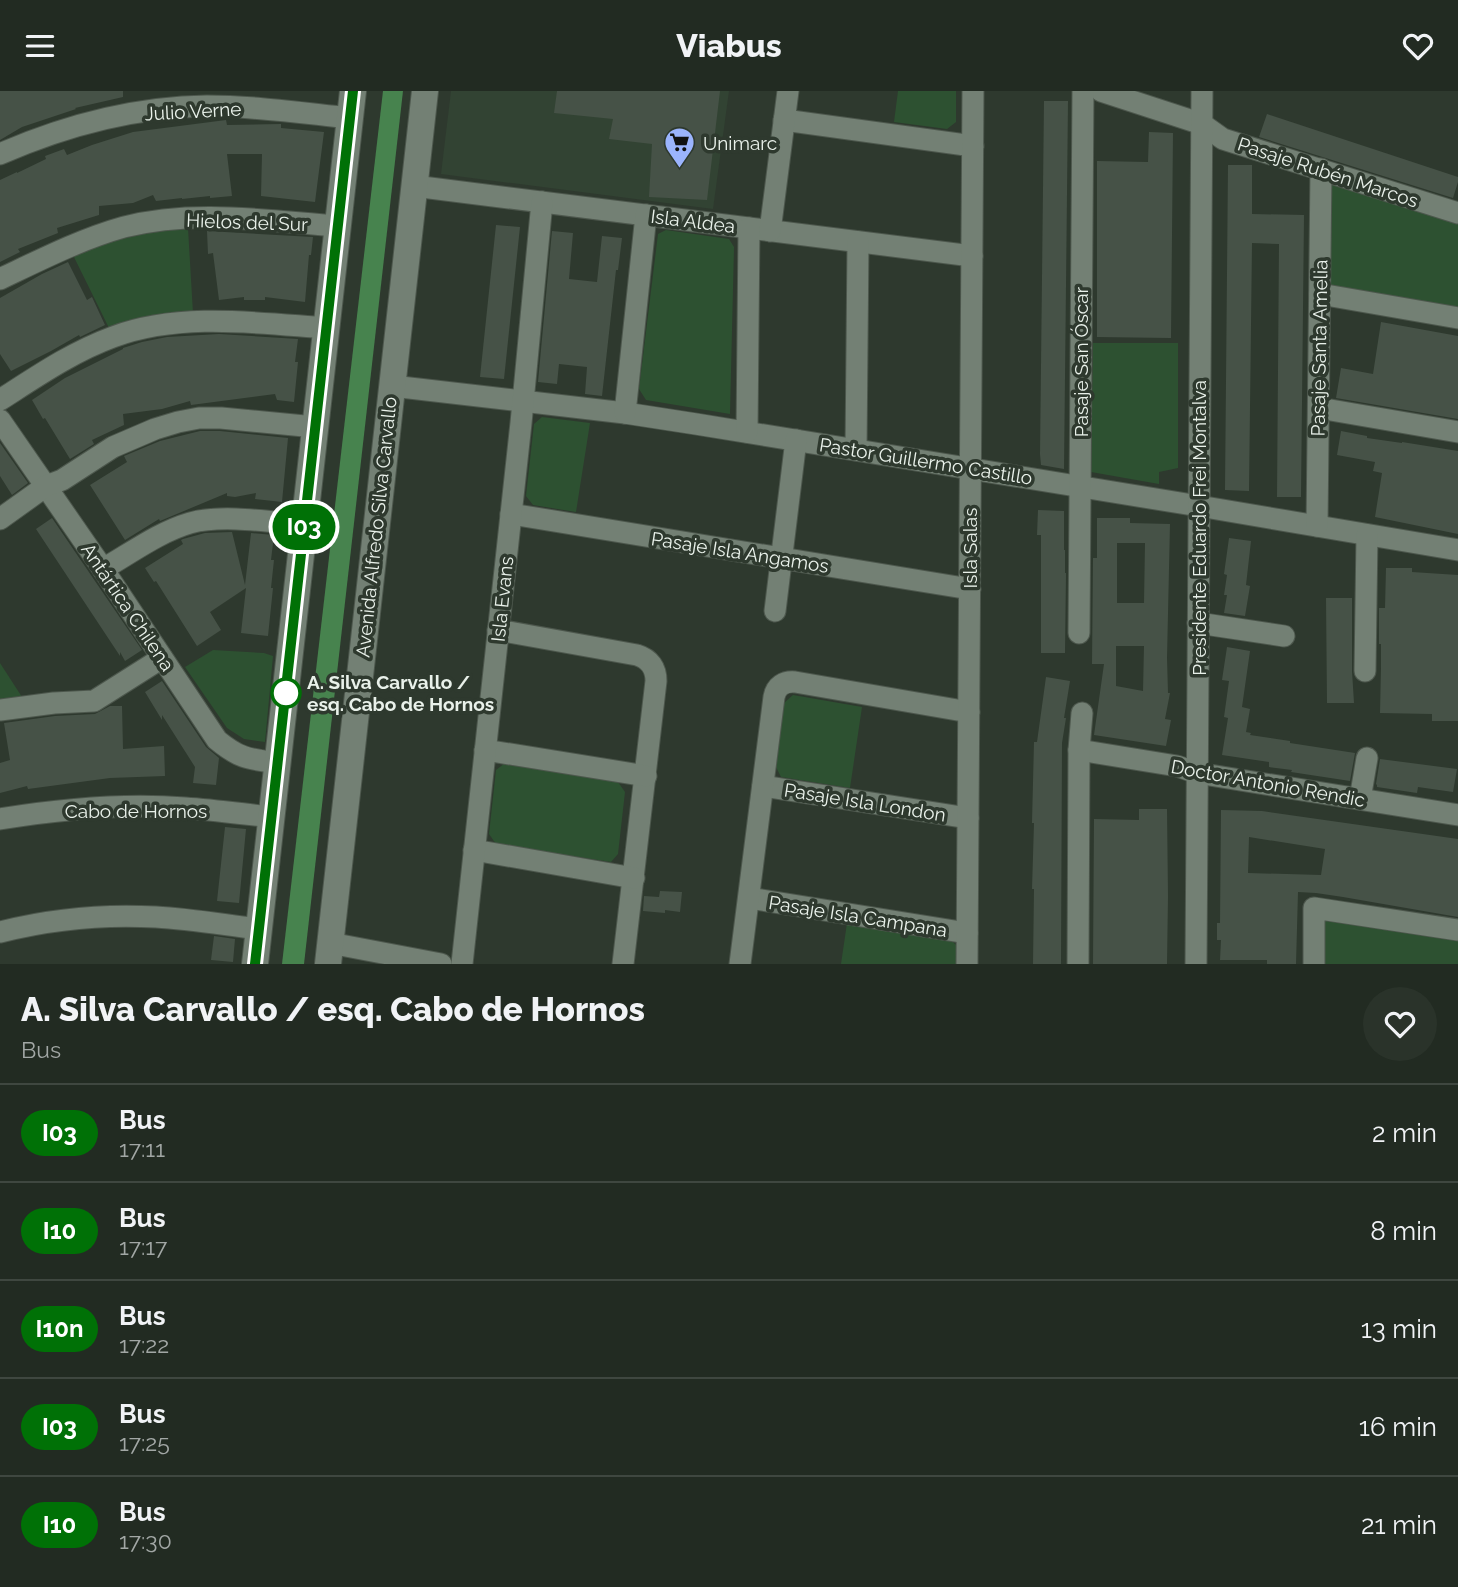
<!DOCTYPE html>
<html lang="en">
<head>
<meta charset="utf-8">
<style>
	body { margin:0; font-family:Raleway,sans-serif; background:#2a332a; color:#f1f3f6; height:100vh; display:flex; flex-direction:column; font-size:26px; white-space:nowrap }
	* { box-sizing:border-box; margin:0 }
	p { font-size:23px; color:#a2a7a5 }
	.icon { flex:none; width:38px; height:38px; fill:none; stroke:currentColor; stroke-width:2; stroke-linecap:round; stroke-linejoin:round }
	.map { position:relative; height:873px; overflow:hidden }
	.panel { display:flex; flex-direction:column; background:#222b22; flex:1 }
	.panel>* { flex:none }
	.badge { padding:0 14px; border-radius:23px; font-size:24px; line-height:46px }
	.map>.badge { position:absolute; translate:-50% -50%; box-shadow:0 0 0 4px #fff }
	.round { display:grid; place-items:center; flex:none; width:74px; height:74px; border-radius:37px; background:#2a332a }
	.head { display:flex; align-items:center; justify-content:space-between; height:119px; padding:0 21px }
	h1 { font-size:33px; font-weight:800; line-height:52px }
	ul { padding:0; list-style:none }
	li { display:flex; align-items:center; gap:21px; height:98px; padding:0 21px; border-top:2px solid #3f4740 }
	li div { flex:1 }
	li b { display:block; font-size:26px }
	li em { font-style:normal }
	li .badge { min-width:77px; font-weight:700; text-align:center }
	header { display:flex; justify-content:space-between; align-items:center; height:91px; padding:0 21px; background:#222b22; font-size:32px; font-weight:800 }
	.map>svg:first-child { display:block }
	.built { fill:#324333 }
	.green { fill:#2d5131 }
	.water { fill:#47834e }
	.building { fill:#465247; fill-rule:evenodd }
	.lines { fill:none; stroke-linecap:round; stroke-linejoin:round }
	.minor-casing { stroke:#4d574d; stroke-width:23 }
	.tertiary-casing { stroke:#4d574d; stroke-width:28 }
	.minor { stroke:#738074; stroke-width:21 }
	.tertiary { stroke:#738074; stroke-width:26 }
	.line-casing { stroke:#fff; stroke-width:16 }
	.line { stroke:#007106; stroke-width:10 }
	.stop-dot { fill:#fff; stroke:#007106; stroke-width:3.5 }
	.labels { text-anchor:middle; stroke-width:7; stroke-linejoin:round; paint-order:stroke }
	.street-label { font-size:19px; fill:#e9f1ea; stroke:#2e392e }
	.poi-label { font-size:19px; fill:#e9f1ea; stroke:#2e392e; text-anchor:start }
	.stop-label { font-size:19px; font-weight:bold; fill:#e9f1ea; stroke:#2e392e; text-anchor:start }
</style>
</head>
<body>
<header><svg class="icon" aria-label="menu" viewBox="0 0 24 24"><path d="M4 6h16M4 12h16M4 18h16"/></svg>Viabus<svg class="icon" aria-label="heart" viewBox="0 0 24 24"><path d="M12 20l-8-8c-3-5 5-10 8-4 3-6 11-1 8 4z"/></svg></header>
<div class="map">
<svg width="1458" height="873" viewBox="0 0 1458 873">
	<rect width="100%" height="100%" fill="#2e392e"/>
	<path class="built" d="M451,0H729L713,118L441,83Z"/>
	<g class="green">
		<path d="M898,0H956V31L947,38L894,31Z"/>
		<path d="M1329,92L1458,133V217L1331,195L1327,192Z"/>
		<path d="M188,137L193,222L152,224L109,237L72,162C111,150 147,140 188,137Z"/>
		<path d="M666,139L729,148L734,156L730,323L646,309L639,298L658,143Z"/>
		<path d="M1093,252H1178V377L1159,381V393L1091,381Z"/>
		<path d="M542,326L590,332L576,421L533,414L526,405L534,333Z"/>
		<path d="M213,559L264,562L273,565L265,651L244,648L227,637L185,576Z"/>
		<path d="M0,572L22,606L0,610Z"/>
		<path d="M793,604L862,616L850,697L781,686L776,676L784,612Z"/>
		<path d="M505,672L618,691L625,701L618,763L611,771L496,753L489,743L496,679Z"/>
		<path d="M1323,825L1458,848V873H1321Z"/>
		<path d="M847,832L948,846L957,855V873H841Z"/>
	</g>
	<path class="water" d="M383,0H403L304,873H282Z"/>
	<g class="building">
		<path d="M0,0H123V6L75,17L76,18L22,36L0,49Z"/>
		<path d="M557,0H720L707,109L649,106L652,53L609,48L613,28L554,22Z"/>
		<path d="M1044,10H1068L1064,378L1041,374L1040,363Z"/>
		<path d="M1267,23L1458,86V91L1453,107L1259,46Z"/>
		<path d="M226,29L227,34L281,33V37L324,41L315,111L261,105L262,63H227L232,105L210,107V105L182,108V107L156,110L153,104L133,112L99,115V124L57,137L58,142L18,158L20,161L0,171V89L17,81V82L46,68L45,65L64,58L67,64L92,54L133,41Z"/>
		<path d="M1149,41L1173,42L1171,247L1097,246V70L1148,71Z"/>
		<path d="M1228,74H1252V123L1304,124L1301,406H1277L1279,153L1252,152L1249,400L1225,399Z"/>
		<path d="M496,134L520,136L504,288L480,286Z"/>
		<path d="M207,140L313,146L311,164H309L305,211L265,206V209H244V206L219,209L213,162L208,163Z"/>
		<path d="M552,140L573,142L569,188L597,191L602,145L622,147L618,179H616L602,305L585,303L587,276L559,273L557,293L538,291Z"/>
		<path d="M68,171L87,209L92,206L105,234L80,246L79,244L51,260L11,280L0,263V207L42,183Z"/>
		<path d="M1381,231L1458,245V328L1336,307L1341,277L1373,283Z"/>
		<path d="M219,243L298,248L295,271H298L294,311L277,309L275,303L191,314L190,310L162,318L123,323L124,334L92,349L94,353L70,368L45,327L43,328L32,309L65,287L123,258V257L142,251L167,246Z"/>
		<path d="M200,340H220L288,347L282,411L255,408L256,402L235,406L227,405V402L160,430L159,428L125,449L90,394L127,371L124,365L160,350Z"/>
		<path d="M1341,340L1367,345V347L1402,352V351L1458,360V443L1375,426L1382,382L1373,380L1375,371L1337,364Z"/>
		<path d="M0,352L28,392L12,404L0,385Z"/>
		<path d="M1038,419L1064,420V459H1065V482H1066L1065,562H1041V444H1037Z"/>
		<path d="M52,427L142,559L125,570L120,561V565L36,438Z"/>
		<path d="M1097,427H1130V432L1170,433L1167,567L1168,602H1170L1165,628L1171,629L1166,655L1094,644L1104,573H1092L1093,467H1097ZM1117,452H1145L1144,512H1117ZM1116,555H1144L1143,600L1116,595Z"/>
		<path d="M232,441L245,494L251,442L274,444L271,469H274L271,497H273L268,545L241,542L246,497L210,521L221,539L197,555L156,490L154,491L145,477L183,453L181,449L183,448L205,442Z"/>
		<path d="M1229,447L1251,450L1246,494L1250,495L1245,525L1224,522L1227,504H1224L1227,484L1224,483Z"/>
		<path d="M1386,477H1412V481L1458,484V630H1432V623L1380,622L1381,577V553H1379V517H1385Z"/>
		<path d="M1326,507H1352V580L1354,612H1327Z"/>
		<path d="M1227,556L1250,560L1242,616L1250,618L1246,641L1251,642L1250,644L1290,650V652L1355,662L1350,690L1291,681L1292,679L1269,676V671L1222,664L1228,627L1224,626L1229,590L1222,589Z"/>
		<path d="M1046,586L1070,590L1064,627H1066L1062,652L1061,873H1033L1034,798H1032L1034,732H1032L1034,651H1037Z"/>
		<path d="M162,590L206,656L219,667L216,694L193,692L195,676L162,624V629L145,601Z"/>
		<path d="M110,615H122L123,658L164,655L165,685L110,687L28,698L27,695L0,702V672L10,669L4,632L55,625L95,623Z"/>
		<path d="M1380,668L1457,678L1453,701L1418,696L1417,702L1377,696V694L1376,693Z"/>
		<path d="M1139,718H1167L1168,805L1167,873H1093L1094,728L1139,729Z"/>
		<path d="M1221,719L1262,720L1458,748V826L1343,806L1316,802L1298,801L1296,873H1267V869H1220L1221,849H1217V832H1220ZM1249,746L1325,758L1321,784L1248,782Z"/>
		<path d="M225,736L246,738L239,812L217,810Z"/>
		<path d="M660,800L682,801L680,821L665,819V822L643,820L644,805L659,806Z"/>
		<path d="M214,845L235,848L233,871L211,869Z"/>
	</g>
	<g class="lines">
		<defs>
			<g id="minor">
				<path d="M1101,0L1202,33L1223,48L1458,122"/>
				<path d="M784,29L973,55"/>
				<path d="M0,63C64,35 136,16 207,15C254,15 302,22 350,27"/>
				<path d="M414,95L972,165"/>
				<path d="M770,140L788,0"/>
				<path d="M0,188C40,169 81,148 124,136C194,118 267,130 338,135"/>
				<path d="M1320,203L1458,227"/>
				<path d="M392,295L625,322L696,333L1199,415L1458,459"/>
				<path d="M0,309C36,286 72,261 113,246C180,221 257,232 326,237"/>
				<path d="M1319,317L1458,341"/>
				<path d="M625,322L646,124"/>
				<path d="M0,329L103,478L217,649C240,668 249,668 278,672"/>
				<path d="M747,341L749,137"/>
				<path d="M856,359L858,151"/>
				<path d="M511,423L970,498"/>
				<path d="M0,428L46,395L62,389L113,356L155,338L178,331L199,327H221L315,336"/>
				<path d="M1317,435L1321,78"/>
				<path d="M103,478C131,462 159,441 190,432C222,423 271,431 304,434"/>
				<path d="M775,520L796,349"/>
				<path d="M1198,532L1284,545"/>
				<path d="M498,539L637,564C650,568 656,577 656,590L623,873"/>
				<path d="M1079,542L1083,0"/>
				<path d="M1365,580L1367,444"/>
				<path d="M0,619L54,612L94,610L162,567"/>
				<path d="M485,659L646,685"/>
				<path d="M1079,659L1177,675L1197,682L1458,724"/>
				<path d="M763,695L968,727"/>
				<path d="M1360,708L1367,667"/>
				<path d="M0,728C61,718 123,712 185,717C214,719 243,723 272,726"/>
				<path d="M474,759L634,787"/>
				<path d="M749,807L967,842"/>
				<path d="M0,841C51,828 104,823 156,826C191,828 225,834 259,838"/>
				<path d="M330,852L441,873"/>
				<path d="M462,873L521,332L542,111"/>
				<path d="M740,873L774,606C776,595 784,590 795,591L969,621"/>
				<path d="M967,873L973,0"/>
				<path d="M1078,873L1079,659L1082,622"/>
				<path d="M1196,873L1202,0"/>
				<path d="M1314,873V817L1458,839"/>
			</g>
			<g id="tertiary">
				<path d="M255,873L353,0"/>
				<path d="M328,873L425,0"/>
			</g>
		</defs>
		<use href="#minor" class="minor-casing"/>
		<use href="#tertiary" class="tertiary-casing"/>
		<use href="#minor" class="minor"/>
		<use href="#tertiary" class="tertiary"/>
	</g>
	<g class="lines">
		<defs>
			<path id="line" d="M255,873L353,0"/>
		</defs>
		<use href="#line" class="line-casing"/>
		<use href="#line" class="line"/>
	</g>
	<defs>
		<symbol id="supermarket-pin" viewBox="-11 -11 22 30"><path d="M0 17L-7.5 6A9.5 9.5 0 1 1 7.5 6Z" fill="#9bb4fd" stroke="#2e392e"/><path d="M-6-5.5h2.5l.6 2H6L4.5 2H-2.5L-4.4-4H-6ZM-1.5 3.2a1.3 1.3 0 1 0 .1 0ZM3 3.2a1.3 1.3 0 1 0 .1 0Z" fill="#111"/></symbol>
	</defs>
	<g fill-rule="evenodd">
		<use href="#supermarket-pin" x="662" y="34" width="35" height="47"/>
	</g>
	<circle class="stop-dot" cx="286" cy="602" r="14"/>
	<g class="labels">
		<g class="street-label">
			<text transform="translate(193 20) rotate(-3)" y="7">Julio Verne</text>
			<text transform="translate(1328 81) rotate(18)" y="7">Pasaje Rubén Marcos</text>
			<text transform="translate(693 130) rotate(7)" y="7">Isla Aldea</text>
			<text transform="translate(247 131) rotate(2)" y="7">Hielos del Sur</text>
			<text transform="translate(1319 257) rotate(-89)" y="7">Pasaje Santa Amelia</text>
			<text transform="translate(1081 271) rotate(-90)" y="7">Pasaje San Óscar</text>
			<text transform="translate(926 370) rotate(9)" y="7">Pastor Guillermo Castillo</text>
			<text transform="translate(376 436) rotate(-84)" y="7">Avenida Alfredo Silva Carvallo</text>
			<text transform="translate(1199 437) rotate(-90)" y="7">Presidente Eduardo Frei Montalva</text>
			<text transform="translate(970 457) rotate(-90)" y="7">Isla Salas</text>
			<text transform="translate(740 461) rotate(9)" y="7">Pasaje Isla Angamos</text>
			<text transform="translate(502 508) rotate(-84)" y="7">Isla Evans</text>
			<text transform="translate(128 516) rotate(56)" y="7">Antártica Chilena</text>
			<text transform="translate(1268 692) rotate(10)" y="7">Doctor Antonio Rendic</text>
			<text transform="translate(865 711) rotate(9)" y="7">Pasaje Isla London</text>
			<text x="136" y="727">Cabo de Hornos</text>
			<text transform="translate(858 825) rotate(9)" y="7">Pasaje Isla Campana</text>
		</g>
		<g class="poi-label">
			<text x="703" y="59">Unimarc</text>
		</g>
		<g class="stop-label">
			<text x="307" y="598">A. Silva Carvallo /<tspan x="307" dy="22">esq. Cabo de Hornos</tspan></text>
		</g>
	</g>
</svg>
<b class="badge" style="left:304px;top:436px;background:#007106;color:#fff">I03</b>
</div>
<section class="panel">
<div class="head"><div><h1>A. Silva Carvallo / esq. Cabo de Hornos</h1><p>Bus</p></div><a class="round"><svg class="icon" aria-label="heart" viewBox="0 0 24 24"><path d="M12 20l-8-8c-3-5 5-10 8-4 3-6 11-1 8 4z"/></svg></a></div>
<ul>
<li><span class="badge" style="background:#007106;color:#fff">I03</span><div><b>Bus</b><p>17:11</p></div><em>2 min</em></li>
<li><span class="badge" style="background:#007106;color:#fff">I10</span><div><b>Bus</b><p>17:17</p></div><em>8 min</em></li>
<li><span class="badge" style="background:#007106;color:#fff">I10n</span><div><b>Bus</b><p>17:22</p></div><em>13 min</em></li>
<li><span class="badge" style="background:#007106;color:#fff">I03</span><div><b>Bus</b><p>17:25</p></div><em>16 min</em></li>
<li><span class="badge" style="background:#007106;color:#fff">I10</span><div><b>Bus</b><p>17:30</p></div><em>21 min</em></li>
</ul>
</section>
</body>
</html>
